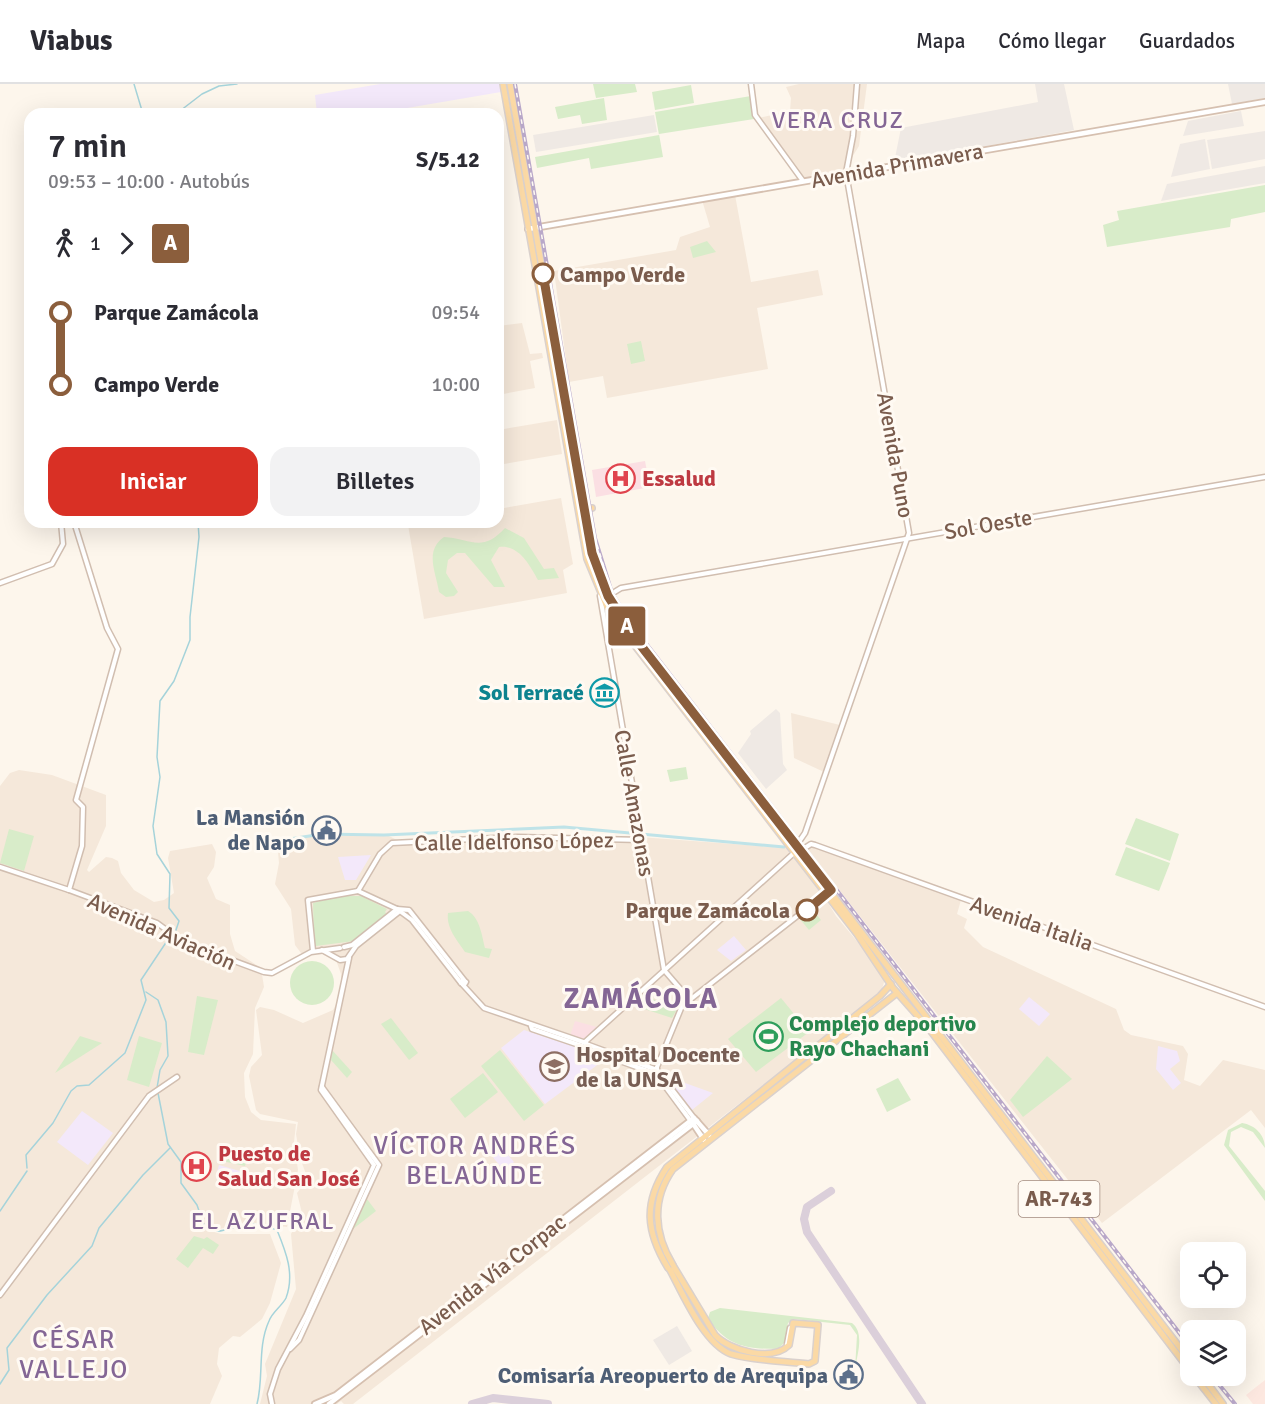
<!DOCTYPE html>
<html lang="es">
<head>
<meta charset="utf-8">
<style>
	body { margin:0; font-family:Signika,sans-serif; background:#f2f2f3; color:#2b2b33; height:100vh; display:flex; flex-direction:column; font-size:22px; white-space:nowrap }
	* { box-sizing:border-box; margin:0 }
	p { font-size:20px; color:#7c7c81 }
	.icon { flex:none; width:33px; height:33px; fill:none; stroke:currentColor; stroke-width:2; stroke-linecap:round; stroke-linejoin:round }
	.map { position:relative; flex:1; overflow:hidden }
	.sheet { position:absolute; left:24px; top:24px; width:480px; height:420px; display:flex; flex-direction:column; background:#fff; border-radius:18px; box-shadow:0 6px 24px #0002 }
	.sheet>* { flex:none }
	.badge { padding:0 12px; border-radius:4px; font-size:21px; line-height:39px }
	.fabs { position:absolute; left:1180px; top:1158px; display:grid; gap:12px }
	.fabs a { display:grid; place-items:center; width:66px; height:66px; border-radius:12px; background:#fff; box-shadow:0 6px 24px #0002; font-size:30px }
	.map>.badge { position:absolute; translate:-50% -50%; box-shadow:0 0 0 3px #fff }
	.legs { display:flex; align-items:center; gap:9px; height:66px; padding:0 24px; font-size:20px }
	.legs p { margin-inline-start:auto }
	.overview { display:flex; align-items:center; justify-content:space-between; height:102px; padding:0 24px }
	h1 { font-size:33px; font-weight:600; line-height:45px }
	.primary-button { display:flex; gap:12px; margin-top:auto; padding:12px 24px }
	.primary-button a { flex:1; height:69px; border-radius:18px; background:#d93025; color:#fff; font-size:24px; font-weight:600; line-height:69px; text-align:center }
	.primary-button a+a { background:#f2f2f3; color:#2b2b33 }
	ul { padding:0 24px; list-style:none }
	li { display:flex; align-items:center; gap:21px; height:72px; font-size:22px }
	li i { display:grid; place-items:center; width:9px; height:100%; margin:0 8px; background:currentColor }
	li i::after { content:''; width:15px; height:15px; margin:-8px; border:4px solid; border-radius:50%; background:#fff }
	li p { margin-inline-start:auto }
	li:first-child i { background:linear-gradient(#0000 50%,currentColor 0) }
	li:last-child i { background:linear-gradient(currentColor 50%,#0000 0) }
	header { display:flex; align-items:center; gap:36px; box-sizing:border-box; height:84px; padding:0 30px; background:#fff; border-bottom:2px solid #e1e1e2 }
	header strong { font-size:28px }
	nav { display:flex; gap:33px; margin-inline-start:auto; font-size:21px }
	.map>svg:first-child { display:block }
	.residential { fill:#f5e8da }
	.commercial { fill:#fde8e0 }
	.industrial { fill:#efe9e4 }
	.education { fill:#f3e8fa }
	.medical { fill:#fbdfe3 }
	.green { fill:#d8ecc9 }
	.lines { fill:none; stroke-linecap:round; stroke-linejoin:round }
	.stream { stroke:#a5d3da; stroke-width:1.5 }
	.canal { stroke:#bfe3e8; stroke-width:3 }
	.taxiway { stroke:#dbcfda; stroke-width:8 }
	.tertiary-casing { stroke:#d1beb0; stroke-width:7 }
	.secondary-casing { stroke:#d6c0b0; stroke-width:8 }
	.primary-casing { stroke:#dad1cd; stroke-width:8 }
	.tertiary { stroke:#fff; stroke-width:4 }
	.secondary { stroke:#fff; stroke-width:4.5 }
	.primary { stroke:#fbd9a5; stroke-width:5 }
	.rail-casing { stroke:#b9a8c9; stroke-width:4 }
	.rail { stroke:#fffaf3; stroke-width:1.5; stroke-dasharray:4.5; stroke-linecap:butt }
	.line-1-casing { stroke:#fff; stroke-width:14 }
	.line-1 { stroke:#8b5e3c; stroke-width:9 }
	.stop-1-dot { fill:#fff; stroke:#8b5e3c; stroke-width:3 }
	.labels { text-anchor:middle; stroke-width:6; stroke-linejoin:round; paint-order:stroke }
	.shield { fill:#fffaf3; stroke:#a28b7f; stroke-width:1.5 }
	.shield-label { font-size:21px; font-weight:bold; fill:#7a5c4d }
	.street-label { font-size:22px; fill:#7a5c4d; stroke:#fffaf3 }
	.stop-label { font-size:22px; font-weight:bold; fill:#7a5c4d; stroke:#fffaf3; text-anchor:start }
	.health-label { font-size:22px; font-weight:bold; fill:#be3a42; stroke:#fffaf3; text-anchor:start }
	.culture-label { font-size:22px; font-weight:bold; fill:#0d838f; stroke:#fffaf3; text-anchor:end }
	.service-label { font-size:22px; font-weight:bold; fill:#4e5e75; stroke:#fffaf3; text-anchor:end }
	.leisure-label { font-size:22px; font-weight:bold; fill:#27864d; stroke:#fffaf3; text-anchor:start }
	.education-label { font-size:22px; font-weight:bold; fill:#785e54; stroke:#fffaf3; text-anchor:start }
	.neighbourhood-label { font-size:24px; letter-spacing:1.5px; fill:#846695; stroke:#fffaf3 }
	.quarter-label { font-size:26px; letter-spacing:1.5px; fill:#846695; stroke:#fffaf3 }
	.district-label { font-size:28px; font-weight:bold; letter-spacing:1.5px; fill:#846695; stroke:#fffaf3 }
</style>
</head>
<body>
<header>
<strong>Viabus</strong>
<nav><a>Mapa</a><a>Cómo llegar</a><a>Guardados</a></nav>
</header>
<div class="map">
<svg width="1265" height="1320" viewBox="0 0 1265 1320">
	<rect width="100%" height="100%" fill="#fdf6ec"/>
	<g class="residential">
		<path d="M799,0H867L859,62L851,75L849,91L802,99L794,84L754,35L790,27L791,14L786,3Z"/>
		<path d="M735,111L751,198L818,186L823,211L757,224L768,285L607,314L603,292L569,298L554,187L676,166L680,153L710,143L702,116Z"/>
		<path d="M522,239L530,270L542,269L543,274L530,277L535,304L498,311V242Z"/>
		<path d="M557,336L562,370L498,381V346Z"/>
		<path d="M561,414L573,480L563,486L567,509L424,535L408,441L425,438H498V425Z"/>
		<path d="M791,629L840,641L824,688L794,674Z"/>
		<path d="M19,686L52,691L106,711V742L87,786L89,788L106,773L112,774L118,777L121,789L134,806L154,818L164,816L174,809L168,774L170,767L212,760L216,768L214,783L207,794L216,815L230,821V850L235,867L261,884L264,903L255,924L253,970L244,989L245,1013L251,1028L261,1036L296,1040L294,1058L298,1086L287,1143L249,1138L211,1147L221,1150H270L281,1179L270,1219L262,1235L240,1253L233,1252L219,1264L217,1280L222,1292L210,1320H0V702L10,689Z"/>
		<path d="M387,751L397,756L464,753L626,752L786,764L822,809L836,832L880,885L885,895L882,905L875,914L353,1320H344L341,1317L337,1320H260L267,1292L265,1280L296,1205L291,1150L302,1129L297,1109L305,1099L306,1090L300,1074L296,1050L298,1038L260,1030L256,1026L249,992L251,983L262,971L256,926L260,923L274,926L303,939L333,926L340,913L341,902V890L336,876L324,870L301,869L295,861L291,825L275,800L279,779L277,758L316,752Z"/>
		<path d="M815,761L961,816L957,830L967,835L964,844L983,863L1116,925L1124,946L1131,951L1183,962L1188,970L1184,996L1200,1002L1223,976L1265,986V1044L1251,1026L1102,1139L807,765Z"/>
	</g>
	<path class="commercial" d="M1265,1296V1320H1253L1246,1311Z"/>
	<g class="industrial">
		<path d="M1035,0H1064L1074,46L894,79L901,44L1038,18Z"/>
		<path d="M1228,0H1265V14L1232,20Z"/>
		<path d="M1241,27L1244,42L1183,52L1188,37Z"/>
		<path d="M654,31L657,48L536,68L533,51Z"/>
		<path d="M1265,47V75L1212,85L1207,56Z"/>
		<path d="M1205,55L1210,85L1171,93L1180,60Z"/>
		<path d="M1265,82V99L1161,117L1167,100Z"/>
		<path d="M776,625L780,629L783,680L787,686L766,705L738,669L751,650L750,647Z"/>
		<path d="M677,1242L692,1267L669,1281L653,1256Z"/>
	</g>
	<g class="education">
		<path d="M380,0H499L501,8L372,30H317L315,11Z"/>
		<path d="M371,771L356,796H345L338,773Z"/>
		<path d="M734,852L746,866L731,877L717,866Z"/>
		<path d="M1029,913L1050,930L1039,942L1019,925Z"/>
		<path d="M524,946L603,972L604,976L545,1020L501,964Z"/>
		<path d="M1158,962L1177,967L1180,977L1170,985L1181,999L1173,1006L1156,985Z"/>
		<path d="M671,994L713,1009L692,1026L670,998Z"/>
		<path d="M82,1027L113,1049L88,1081L57,1058Z"/>
		<path d="M502,1064L514,1078L504,1087L492,1072Z"/>
		<path d="M219,1081L243,1088L240,1099L216,1092Z"/>
	</g>
	<g class="medical">
		<path d="M645,377L650,403L596,413L592,386Z"/>
		<path d="M575,937L597,943L582,956L570,952Z"/>
	</g>
	<g class="green">
		<path d="M593,0H635L637,8L596,14Z"/>
		<path d="M691,1L694,19L655,26L652,8Z"/>
		<path d="M751,12L754,35L659,50L663,73L591,85L589,74L537,84L535,73L659,51L655,28Z"/>
		<path d="M604,14L607,36L582,40L580,31L558,35L555,23Z"/>
		<path d="M1265,101V128L1231,135L1230,143L1107,163L1103,141L1119,136L1117,127Z"/>
		<path d="M707,157L716,168L693,174L690,163Z"/>
		<path d="M641,257L645,277L631,280L627,260Z"/>
		<path d="M505,444L524,454L544,485L554,484L559,494L538,496C529,480 519,461 499,463L491,476L505,503H494L465,469H457L448,476L446,489L458,508L454,512L446,513L439,508C436,488 424,467 444,453C472,455 482,469 505,444Z"/>
		<path d="M686,683L688,695L670,698L667,686Z"/>
		<path d="M1136,734L1179,750L1170,777L1125,760Z"/>
		<path d="M9,745L34,752L24,787L0,779Z"/>
		<path d="M1126,763L1170,779L1159,807L1115,791Z"/>
		<path d="M340,812H361L387,825L385,828L387,830L354,857L316,862L314,860L313,819Z"/>
		<path d="M812,825L821,836L809,846L799,834Z"/>
		<path d="M468,827C480,834 482,852 485,864L492,865L489,874L465,868C457,856 446,844 448,829Z"/>
		<circle cx="312" cy="899" r="22"/>
		<path d="M644,910L659,918L680,920L672,934L632,921Z"/>
		<path d="M197,912L218,916L204,971L188,968Z"/>
		<path d="M781,914L809,948L756,988L728,955Z"/>
		<path d="M391,934L418,969L409,976L381,940Z"/>
		<path d="M80,952L102,959L55,989Z"/>
		<path d="M139,952L162,959L149,1003L127,996Z"/>
		<path d="M332,966L352,988L347,994L331,976Z"/>
		<path d="M500,966L544,1021L524,1037L481,982Z"/>
		<path d="M1047,972L1072,995L1023,1033L1010,1016Z"/>
		<path d="M483,989L498,1008L465,1034L450,1015Z"/>
		<path d="M898,994L911,1016L887,1028L876,1005Z"/>
		<path d="M1242,1039C1255,1041 1265,1051 1265,1064L1253,1048L1241,1043L1231,1048L1229,1062L1265,1107V1117L1224,1061L1228,1046Z"/>
		<path d="M225,1066L248,1071L245,1082L222,1077Z"/>
		<path d="M367,1115L376,1127L353,1145Z"/>
		<path d="M194,1152L204,1155L207,1153L219,1161L213,1170L203,1164L188,1184L176,1175Z"/>
		<path d="M720,1224L852,1239C865,1249 857,1271 855,1285L857,1251L850,1241L794,1235L788,1239L785,1258L778,1265C746,1265 726,1262 708,1234L710,1228Z"/>
	</g>
	<g class="lines">
		<g class="stream">
			<path d="M134,0L143,30"/>
			<path d="M176,30L202,10L219,2L237,0"/>
			<path d="M176,846L179,837L169,824L170,790L157,770L153,742L160,693L157,673L160,617L174,597L190,556V533L199,453L198,438"/>
			<path d="M146,908L158,916L166,938L168,972L160,986L157,1004"/>
			<path d="M158,1009L168,1060L181,1078V1099L197,1121L205,1144C217,1152 230,1143 243,1141C256,1139 266,1142 277,1146C286,1168 295,1190 286,1214C282,1222 272,1228 269,1237C257,1263 264,1294 257,1320"/>
			<path d="M27,1084L26,1071L53,1039L71,1007L77,1002L89,1001L125,969L146,916L141,896L169,854"/>
			<path d="M0,1127L27,1087"/>
			<path d="M0,1300L9,1286L7,1264L47,1211L92,1162L99,1144L143,1091L170,1064"/>
		</g>
		<g class="canal">
			<path d="M320,750L384,751L564,743L784,763"/>
			<path d="M283,756L316,751"/>
		</g>
		<g class="taxiway">
			<path d="M831,1107L807,1123L804,1135L807,1148L922,1320"/>
			<path d="M472,1320L493,1314L548,1320"/>
		</g>
		<defs>
			<g id="tertiary">
				<path d="M751,0L755,31L803,97"/>
				<path d="M0,499L52,480L63,460L61,438"/>
				<path d="M600,512L664,886L690,916"/>
				<path d="M608,512L621,504L1265,393"/>
				<path d="M796,762L805,749L909,449L846,89L853,52L857,0"/>
				<path d="M800,767L811,760L815,761L1265,923"/>
				<path d="M0,783L69,806L157,839L183,858L264,888L272,889L311,868L340,864"/>
				<path d="M69,806L82,762L83,723L76,716L118,565L107,544L74,438"/>
				<path d="M358,807L380,770L392,759L517,753L641,756"/>
				<path d="M358,807L397,825L412,836L461,899"/>
				<path d="M397,825L409,826L464,896"/>
				<path d="M344,863L352,861L397,825"/>
				<path d="M322,866L340,876L347,875L356,862L400,827"/>
				<path d="M313,867L308,816L358,807"/>
				<path d="M463,896L466,898L464,901L461,899Z"/>
				<path d="M463,901L484,924L586,959"/>
				<path d="M531,942L532,945L585,963"/>
				<path d="M585,958L794,769"/>
				<path d="M586,960L657,986L694,1034"/>
				<path d="M584,964L656,990L690,1036"/>
				<path d="M657,992V983L682,922L828,808"/>
				<path d="M0,1211L149,1012L177,993"/>
				<path d="M787,1260L790,1244"/>
				<path d="M290,1265L299,1256L379,1081L322,1003"/>
				<path d="M272,1320L270,1310L278,1285L306,1232L374,1081L321,1006L349,874"/>
			</g>
			<g id="secondary">
				<path d="M528,145L1265,18"/>
				<path d="M692,1038L704,1056"/>
				<path d="M315,1320L336,1311L694,1034L709,1051"/>
				<path d="M329,1320L697,1037"/>
			</g>
			<g id="primary">
				<path d="M503,0L587,475L609,528L857,850L893,904L930,946L1191,1288"/>
				<path d="M510,0L588,448C596,488 610,521 635,553L1191,1278"/>
				<path d="M582,426L592,424"/>
				<path d="M673,1181C654,1150 651,1116 673,1085L897,909"/>
				<path d="M668,1184C646,1148 643,1119 667,1083L880,912L891,900"/>
				<path d="M670,1186C683,1210 704,1260 731,1270C755,1277 785,1277 809,1280L815,1277L818,1241L793,1239L789,1261C772,1278 730,1267 715,1251L674,1183"/>
				<path d="M1194,1292L1216,1320"/>
				<path d="M1202,1292L1223,1320"/>
			</g>
		</defs>
		<use href="#tertiary" class="tertiary-casing"/>
		<use href="#secondary" class="secondary-casing"/>
		<use href="#primary" class="primary-casing"/>
		<use href="#tertiary" class="tertiary"/>
		<use href="#secondary" class="secondary"/>
		<use href="#primary" class="primary"/>
		<defs>
			<g id="rail">
				<path d="M515,0L595,454L612,509L634,544L1191,1264"/>
				<path d="M1212,1292L1235,1320"/>
			</g>
		</defs>
		<use href="#rail" class="rail-casing"/>
		<use href="#rail" class="rail"/>
	</g>
	<g class="lines">
		<defs>
			<path id="line-1" d="M543,190L592,469L608,512L635,554L831,806L807,826"/>
		</defs>
		<use href="#line-1" class="line-1-casing"/>
		<use href="#line-1" class="line-1"/>
	</g>
	<defs>
		<symbol id="hospital-ring" viewBox="-11 -11 22 22"><circle r="9.5" fill="#fffaf3" stroke="#e0444e" stroke-width="1.5"/><path d="M-5-5h3v3.5h4V-5h3V5h-3V1.5h-4V5h-3Z" fill="#e0444e"/></symbol>
		<symbol id="museum-ring" viewBox="-11 -11 22 22"><circle r="9.5" fill="#fffaf3" stroke="#0f9aa8" stroke-width="1.5"/><path d="M0-6L6-3V-2H-6V-3ZM-5-1h2V3h-2ZM-1-1h2V3h-2ZM3-1h2V3H3ZM-6 4H6V6H-6Z" fill="#0f9aa8"/></symbol>
		<symbol id="civic-ring" viewBox="-11 -11 22 22"><circle r="9.5" fill="#fffaf3" stroke="#5c6f8a" stroke-width="1.5"/><path d="M-.6-6.5H3V-4.5H.6V-3L4-1V1h2V6H-6V1h2V-1L-.6-3ZM-1.2 2.5V6h2.4V2.5Z" fill="#5c6f8a"/></symbol>
		<symbol id="stadium-ring" viewBox="-11 -11 22 22"><circle r="9.5" fill="#fffaf3" stroke="#2e9e5b" stroke-width="1.5"/><path d="M0-5a6.5 5 0 1 0 0 10a6.5 5 0 1 0 0-10ZM-3.5-1.8h7v3.6h-7Z" fill="#2e9e5b"/></symbol>
		<symbol id="university-ring" viewBox="-11 -11 22 22"><circle r="9.5" fill="#fffaf3" stroke="#8d6e63" stroke-width="1.5"/><path d="M0-5L7-2L0 1L-7-2ZM-4 1L0 2.5L4 1V4Q0 6-4 4Z" fill="#8d6e63"/></symbol>
	</defs>
	<g fill-rule="evenodd">
		<use href="#hospital-ring" x="604" y="378" width="33" height="33"/>
		<use href="#museum-ring" x="588" y="592" width="33" height="33"/>
		<use href="#civic-ring" x="310" y="730" width="33" height="33"/>
		<use href="#stadium-ring" x="752" y="936" width="33" height="33"/>
		<use href="#university-ring" x="538" y="966" width="33" height="33"/>
		<use href="#hospital-ring" x="180" y="1066" width="33" height="33"/>
		<use href="#civic-ring" x="832" y="1274" width="33" height="33"/>
	</g>
	<g class="stop-1-dot">
		<circle cx="543" cy="190" r="10"/>
		<circle cx="807" cy="826" r="10"/>
	</g>
	<g class="labels">
		<rect class="shield" x="1018.5" y="1097" width="81" height="36" rx="4.5"/>
		<g class="shield-label">
			<text x="1059" y="1122">AR-743</text>
		</g>
		<g class="street-label">
			<text transform="translate(897 81) rotate(-10)" y="8">Avenida Primavera</text>
			<text transform="translate(896 371) rotate(80)" y="8">Avenida Puno</text>
			<text transform="translate(988 440) rotate(-10)" y="8">Sol Oeste</text>
			<text transform="translate(635 719) rotate(80)" y="8">Calle Amazonas</text>
			<text transform="translate(514 757) rotate(-1)" y="8">Calle Idelfonso López</text>
			<text transform="translate(1032 839) rotate(19)" y="8">Avenida Italia</text>
			<text transform="translate(162 847) rotate(24)" y="8">Avenida Aviación</text>
			<text transform="translate(492 1190) rotate(-38)" y="8">Avenida Vía Corpac</text>
		</g>
		<g class="stop-label">
			<text x="560" y="198">Campo Verde</text>
			<text x="790" y="834" text-anchor="end">Parque Zamácola</text>
		</g>
		<g class="health-label">
			<text x="642" y="402">Essalud</text>
			<text x="218" y="1077">Puesto de<tspan x="218" dy="25">Salud San José</tspan></text>
		</g>
		<g class="culture-label">
			<text x="584" y="616">Sol Terracé</text>
		</g>
		<g class="service-label">
			<text x="305" y="741">La Mansión<tspan x="305" dy="25">de Napo</tspan></text>
			<text x="828" y="1299">Comisaría Areopuerto de Arequipa</text>
		</g>
		<g class="leisure-label">
			<text x="789" y="947">Complejo deportivo<tspan x="789" dy="25">Rayo Chachani</tspan></text>
		</g>
		<g class="education-label">
			<text x="576" y="978">Hospital Docente<tspan x="576" dy="25">de la UNSA</tspan></text>
		</g>
		<g class="neighbourhood-label">
			<text x="838" y="44">VERA CRUZ</text>
			<text x="263" y="1145">EL AZUFRAL</text>
		</g>
		<g class="quarter-label">
			<text x="475" y="1070">VÍCTOR ANDRÉS<tspan x="475" dy="30">BELAÚNDE</tspan></text>
			<text x="74" y="1264">CÉSAR<tspan x="74" dy="30">VALLEJO</tspan></text>
		</g>
		<g class="district-label">
			<text x="641" y="924">ZAMÁCOLA</text>
		</g>
	</g>
</svg>
<div class="fabs">
<a><svg class="icon" aria-label="locate" viewBox="0 0 24 24"><circle cx="12" cy="12" r="6"/><path d="M12 2v4M12 18v4M2 12h4M18 12h4"/></svg></a>
<a><svg class="icon" aria-label="layers" viewBox="0 0 24 24"><path d="M12 4l9 5-9 5-9-5zM3 14l9 5 9-5"/></svg></a>
</div>
<b class="badge" style="left:627px;top:542px;background:#8b5e3c;color:#fff">A</b>
<section class="sheet">
<div class="overview"><div><h1>7 min</h1><p>09:53 – 10:00 · Autobús</p></div><b>S/5.12</b></div>
<div class="legs"><svg class="icon" aria-label="walk" viewBox="0 0 24 24"><circle cx="13" cy="4" r="2"/><path d="M13 8l-2 6 4 7M11 14l-3 7M7 12l3-4h3l4 4"/></svg>1<svg class="icon" aria-label="forward" viewBox="0 0 24 24"><path d="M9 5l7 7-7 7"/></svg><b class="badge" style="background:#8b5e3c;color:#fff">A</b></div>
<ul>
<li><i style="color:#8b5e3c"></i><b>Parque Zamácola</b><p>09:54</p></li>
<li><i style="color:#8b5e3c"></i><b>Campo Verde</b><p>10:00</p></li>
</ul>
<div class="primary-button"><a>Iniciar</a><a>Billetes</a></div>
</section>
</div>
</body>
</html>
